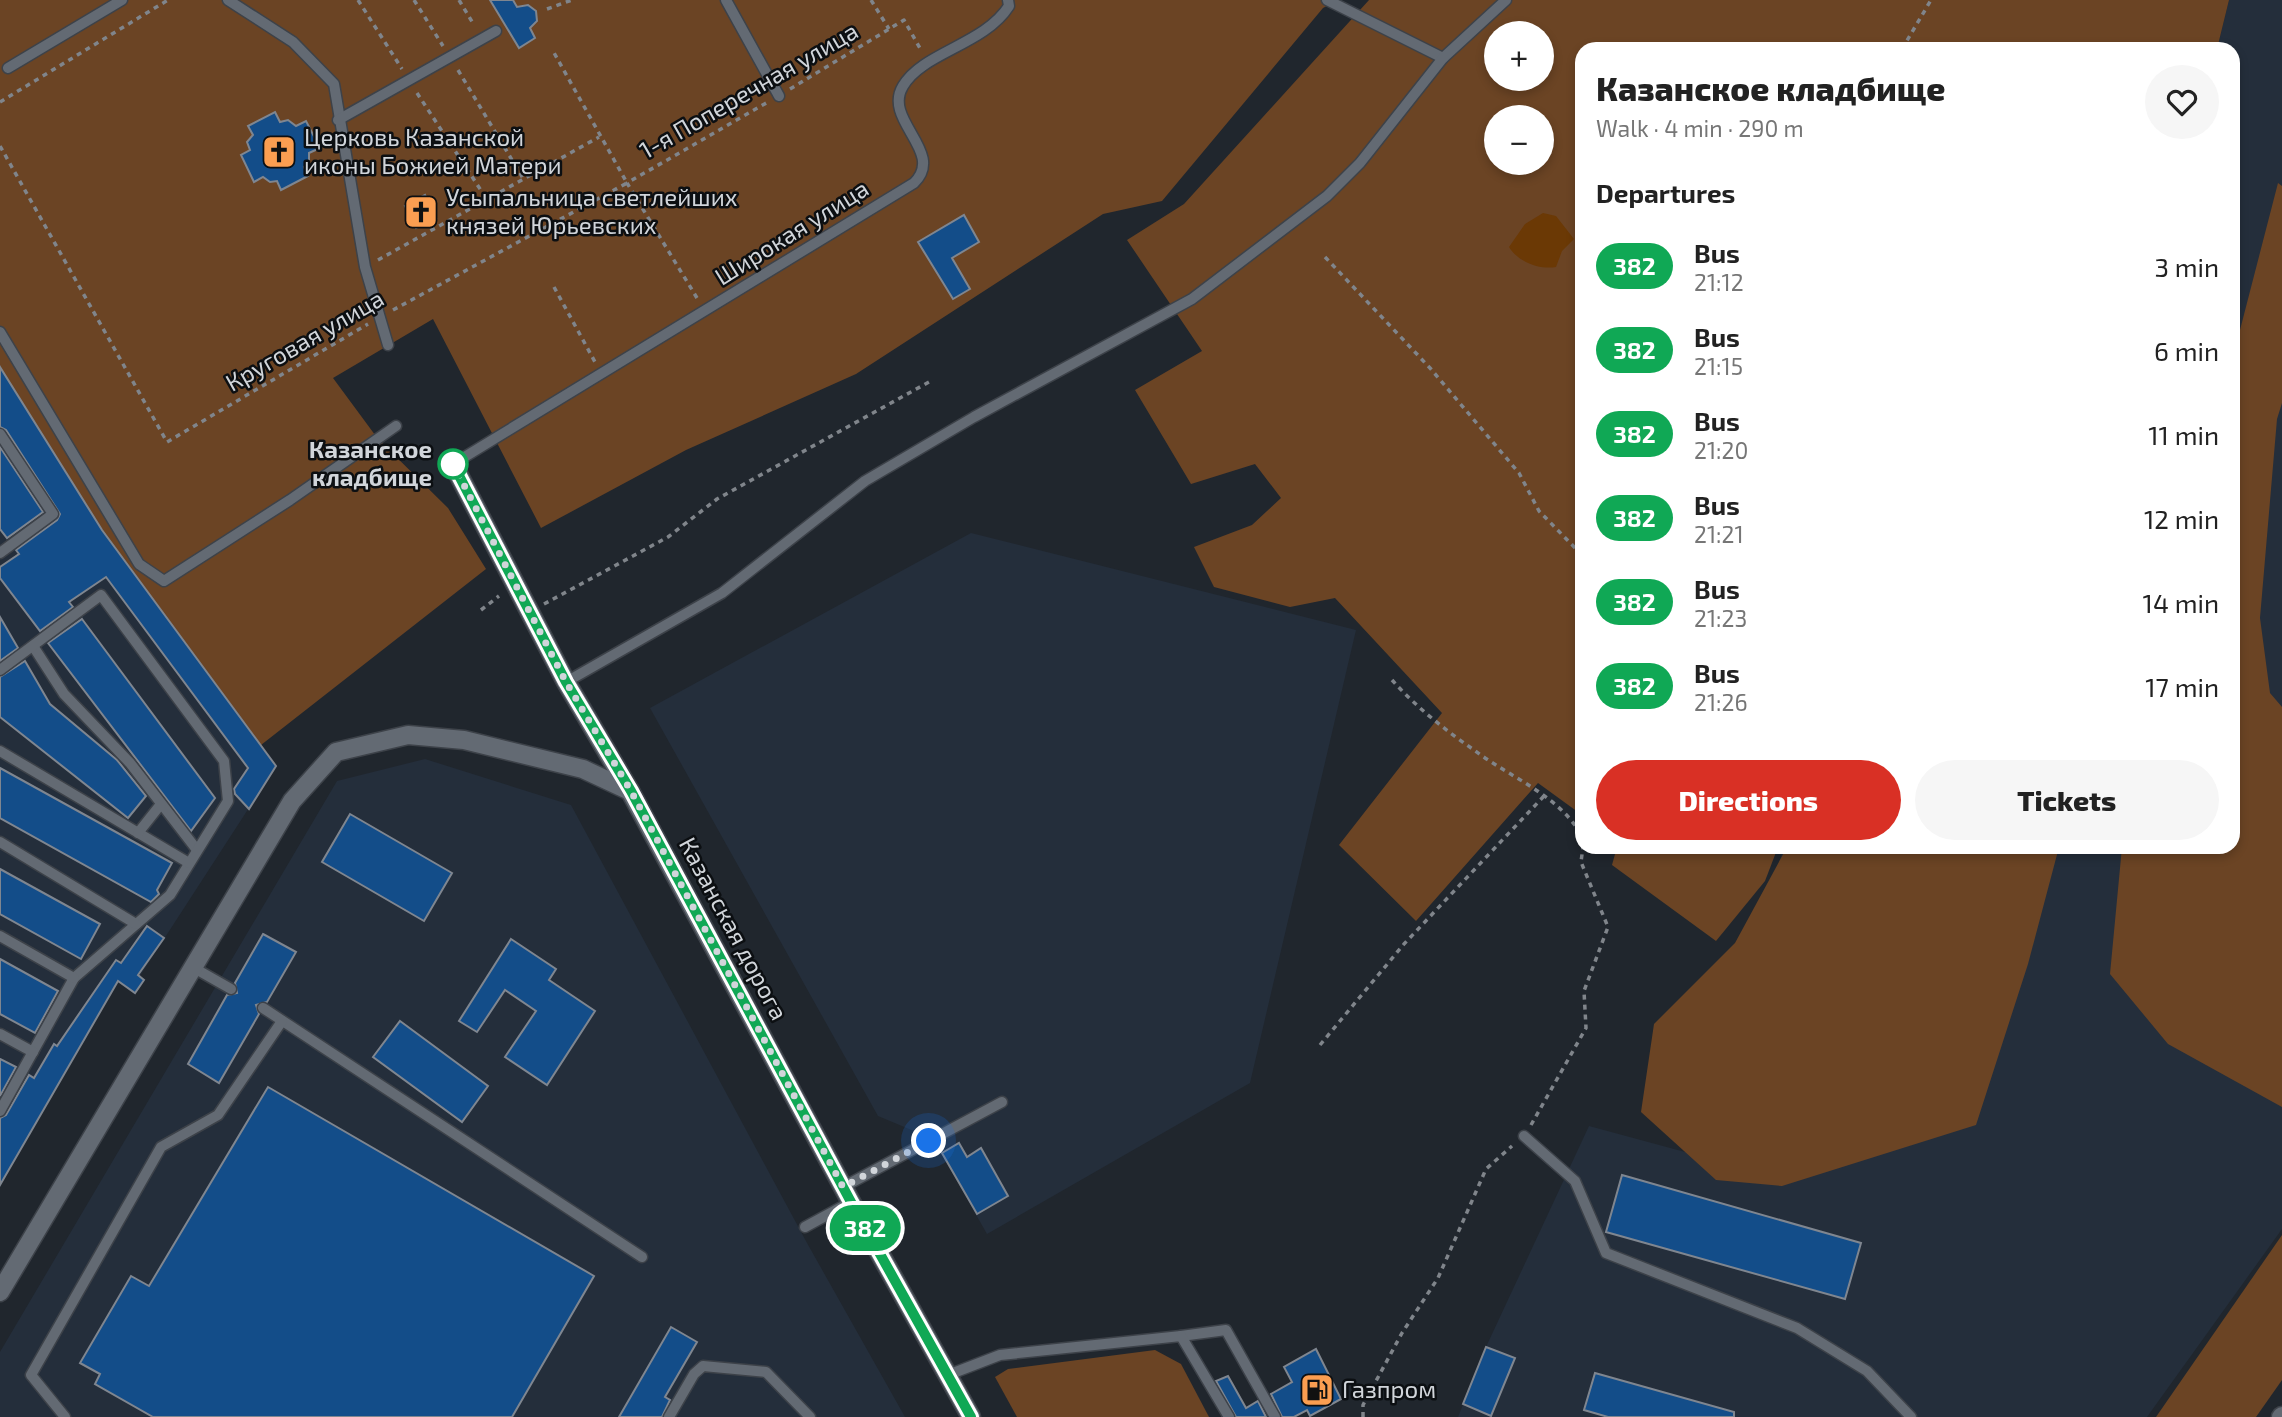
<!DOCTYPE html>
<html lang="en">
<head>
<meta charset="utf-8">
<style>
	body { margin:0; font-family:"Exo 2",sans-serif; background:#f6f6f6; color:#222; height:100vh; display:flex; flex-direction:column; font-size:26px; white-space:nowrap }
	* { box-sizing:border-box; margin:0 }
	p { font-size:23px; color:#767676 }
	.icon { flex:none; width:38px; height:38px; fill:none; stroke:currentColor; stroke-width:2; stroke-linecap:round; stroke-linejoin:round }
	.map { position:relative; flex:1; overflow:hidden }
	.sheet { position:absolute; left:1575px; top:42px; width:665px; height:812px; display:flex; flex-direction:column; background:#fff; border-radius:21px; box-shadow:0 4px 10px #0003 }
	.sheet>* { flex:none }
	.badge { padding:0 14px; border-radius:23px; font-size:24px; line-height:46px }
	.controls { position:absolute; left:1484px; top:21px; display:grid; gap:14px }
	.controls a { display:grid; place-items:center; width:70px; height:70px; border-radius:50%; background:#fff; box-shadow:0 4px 10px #0003; font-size:35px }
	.you { position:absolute; width:35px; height:35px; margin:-18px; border:5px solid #fff; border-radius:50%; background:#1a73e8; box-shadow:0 0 0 10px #1a73e833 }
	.map>.badge { position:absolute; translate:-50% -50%; box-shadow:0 0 0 4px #fff }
	h2 { padding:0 21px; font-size:26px; line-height:63px }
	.round { display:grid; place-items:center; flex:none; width:74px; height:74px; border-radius:37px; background:#f6f6f6 }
	.summary { display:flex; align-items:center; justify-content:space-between; height:119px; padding:0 21px }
	h1 { font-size:33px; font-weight:800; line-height:52px }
	.cta { display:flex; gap:14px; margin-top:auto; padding:14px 21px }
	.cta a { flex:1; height:80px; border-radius:42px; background:#d93025; color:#fff; font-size:28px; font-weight:800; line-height:80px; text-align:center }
	.cta a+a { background:#f6f6f6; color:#222 }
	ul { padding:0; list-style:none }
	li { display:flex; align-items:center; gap:21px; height:84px; padding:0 21px }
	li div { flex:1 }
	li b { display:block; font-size:26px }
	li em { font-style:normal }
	li .badge { min-width:77px; font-weight:700; text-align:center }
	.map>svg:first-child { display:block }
	.built { fill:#242e3b }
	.green { fill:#6b4424; fill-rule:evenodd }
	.water { fill:#6b3905 }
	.building { fill:#134d89; stroke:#7f8690; stroke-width:2 }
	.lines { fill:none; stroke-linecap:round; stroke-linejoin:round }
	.lane-casing { stroke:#3d4249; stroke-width:13 }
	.street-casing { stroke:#3d4249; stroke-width:21 }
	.secondary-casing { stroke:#3d4249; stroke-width:21 }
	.path { stroke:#80858b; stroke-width:3.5; stroke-dasharray:5 5; stroke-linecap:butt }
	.lane { stroke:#636a73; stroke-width:10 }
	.street { stroke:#636a73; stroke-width:18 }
	.secondary { stroke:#636a73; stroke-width:18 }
	.line-casing { stroke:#fff; stroke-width:16 }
	.line { stroke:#10a855; stroke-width:10 }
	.walk { stroke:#d1d5da; stroke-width:7; stroke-dasharray:0 12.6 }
	.stop-dot { fill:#fff; stroke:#10a855; stroke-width:3.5 }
	.labels { text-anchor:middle; stroke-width:5; stroke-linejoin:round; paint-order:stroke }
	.street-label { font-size:24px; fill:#d1d5da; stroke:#0c0f12 }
	.poi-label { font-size:24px; fill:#d1d5da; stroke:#0c0f12; text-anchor:start }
	.stop-label { font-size:24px; font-weight:bold; fill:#d1d5da; stroke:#0c0f12; text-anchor:end }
</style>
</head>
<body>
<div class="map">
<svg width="2282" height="1417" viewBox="0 0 2282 1417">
	<rect width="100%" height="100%" fill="#20262d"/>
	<g class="built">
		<path d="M2229,0H2282V1229L2147,1417H1458L1486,1347L1589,1126L1685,1152L1784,847H2233V49H2217Z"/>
		<path d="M0,367L102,530L276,766L140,976L144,980L135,993L117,981L0,1185Z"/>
		<path d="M971,533L1356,630L1250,1083L987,1234L933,1139L878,1116L650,708Z"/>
		<path d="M425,759L571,805L807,1243L905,1417H0V1352L337,781Z"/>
	</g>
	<g class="green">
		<path d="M0,0H1338L1323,8L1162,201L1103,214L856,374L686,450L541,528L433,319L333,378L378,439L448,508L486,569L261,745L102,530L0,367Z"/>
		<path d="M1369,0H2229L2217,49H1582V815L1538,783L1416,921L1339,845L1442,713L1335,598L1290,607L1214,587L1194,547L1252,525L1281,498L1255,464L1191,484L1135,390L1202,351L1127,240L1184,204ZM1496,33H1542V79H1496ZM1496,117H1542V163H1496Z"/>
		<path d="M2278,183L2282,186V403L2277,419L2260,618L2270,693L2282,707V1107L2168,1044L2110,974L2122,847H2233V357Z"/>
		<path d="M1617,847H1778L1765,881L1716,941L1612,865Z"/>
		<path d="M1787,847H2059L2028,964L1976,1125L1782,1186L1716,1180L1641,1112L1654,1024L1735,943Z"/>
		<path d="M2282,1235V1380L2256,1417H2156Z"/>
		<path d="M1155,1350L1181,1364L1209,1417H1017L995,1377L1008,1369Z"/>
	</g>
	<path class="water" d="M1543,213L1556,216L1574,239L1562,251L1556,267C1540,270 1518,262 1509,247L1525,224Z"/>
	<g class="building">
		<path d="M490,0H513L517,7L528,5L536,11L537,21L530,28L535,38L519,48Z"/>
		<path d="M275,112L280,122L288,120L296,126L306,121L320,148L309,153V162L304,167L308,176L281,190L277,181L270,182L263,177L254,182L241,155L250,150L247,142L253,135L248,126Z"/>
		<path d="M425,195L436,218L416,228L405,206Z"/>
		<path d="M964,215L979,242L952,258L970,289L953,299L918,242Z"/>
		<path d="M0,367L102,530L276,766L249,809L235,794L234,789L248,768L106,577L69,602L73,607L40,631L0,578V567L19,554L16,550L57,520L60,514L6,430L0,427Z"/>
		<path d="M0,447L43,512L7,538L0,529Z"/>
		<path d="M0,617L18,648L0,661Z"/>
		<path d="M82,619L215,798L191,831L48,643Z"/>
		<path d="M25,661L50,704L117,760L146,796L128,818L0,717V677Z"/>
		<path d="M0,768L172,863L157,890L159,894L151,902L0,818Z"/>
		<path d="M350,814L452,873L424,921L322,862Z"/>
		<path d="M0,869L100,924L81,959L0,914Z"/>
		<path d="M147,926L164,938L138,975L144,980L135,993L118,981L0,1185V1118L6,1115L29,1075L34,1078L54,1044L57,1046L116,960L121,963Z"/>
		<path d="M263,934L296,952L267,1002L256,1005L259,1014L219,1083L188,1064L227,995L237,993L235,983Z"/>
		<path d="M511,939L556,969L549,980L595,1011L547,1085L505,1057L536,1011L505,990L477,1032L459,1021Z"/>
		<path d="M0,959L58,991L35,1033L0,1014Z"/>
		<path d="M400,1021L488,1086L462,1122L373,1057Z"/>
		<path d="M0,1059L16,1067L0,1096Z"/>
		<path d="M268,1087L594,1276L512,1417H153L95,1384L100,1374L80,1363L131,1276L149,1286Z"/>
		<path d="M959,1143L967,1157L981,1148L1008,1196L977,1214L942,1153Z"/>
		<path d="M1622,1175L1861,1243L1845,1299L1606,1232Z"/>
		<path d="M671,1327L697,1342L665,1397L670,1400L662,1417H619Z"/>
		<path d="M1486,1347L1515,1358L1491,1416L1463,1404Z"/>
		<path d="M1316,1349L1341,1399L1310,1416L1307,1410L1294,1417H1282L1271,1394L1292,1382L1284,1367Z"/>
		<path d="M1595,1373L1734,1412V1417H1608L1584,1410Z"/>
		<path d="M1228,1376L1246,1408L1258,1401L1266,1417H1236L1216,1381Z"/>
	</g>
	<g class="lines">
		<defs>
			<g id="lane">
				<path d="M228,0L293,42L334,84L365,267L388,345"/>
				<path d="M726,0L779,96"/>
				<path d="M1327,0L1443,58"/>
				<path d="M8,68L122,0"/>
				<path d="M338,120L496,31"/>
				<path d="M0,332L139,564L164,581L290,500L396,426"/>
				<path d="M0,434L53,514L0,553"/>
				<path d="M453,464L914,183C946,152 882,120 903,86C923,52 984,45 1009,6L1008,0"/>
				<path d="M33,646L64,694L130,763L197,850"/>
				<path d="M0,670L101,595L224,761L228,801L170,895L74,978L0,1111"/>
				<path d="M566,682L722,593L865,481L974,417L1192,299L1327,196L1360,163L1443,58L1506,0"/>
				<path d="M0,751L189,863"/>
				<path d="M138,833L161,804"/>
				<path d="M0,842L136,924"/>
				<path d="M0,936L74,978"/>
				<path d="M194,968L231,989"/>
				<path d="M263,1008L642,1257"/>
				<path d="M0,1034L33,1052"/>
				<path d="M1524,1136L1575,1181L1606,1253L1797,1328L1867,1371L1911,1417"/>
				<path d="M843,1187L1002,1102"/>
				<path d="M805,1227L851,1202"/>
				<path d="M1181,1336L1226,1330L1275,1417"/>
				<path d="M948,1375L1000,1355L1181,1336L1229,1417"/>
				<path d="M65,1417L31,1375L161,1147L218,1115L282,1021"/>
				<path d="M669,1417L694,1374L703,1366L766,1372L810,1417"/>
			</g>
			<g id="street">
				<path d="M453,464L566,682L630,791L851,1202L971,1417"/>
				<path d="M0,1292L292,801L336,752L408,735L464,740L583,769L630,791"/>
			</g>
			<path id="secondary" d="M2281,1417L2282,1416"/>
		</defs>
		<use href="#lane" class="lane-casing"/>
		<use href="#street" class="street-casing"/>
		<use href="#secondary" class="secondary-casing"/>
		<g class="path">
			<path d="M358,0L402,69"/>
			<path d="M414,0L443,46"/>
			<path d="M459,0L474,25"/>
			<path d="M871,0L889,29"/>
			<path d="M547,9L572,0"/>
			<path d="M1902,49L1931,0"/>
			<path d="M458,70L524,180"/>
			<path d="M790,89L904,20L921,50"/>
			<path d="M417,93L488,201"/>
			<path d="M0,102L168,0"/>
			<path d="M0,146L167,442L368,324"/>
			<path d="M1325,257L1430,368L1519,473L1539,511L1582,555"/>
			<path d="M378,260L599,137"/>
			<path d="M554,287L595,362"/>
			<path d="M697,298L627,183L768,102"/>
			<path d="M393,310L627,183L553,51"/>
			<path d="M544,604L668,537L717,499L929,382"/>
			<path d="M481,610L499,596"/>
			<path d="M1392,680C1415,706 1445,730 1474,750C1511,778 1559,795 1582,836"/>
			<path d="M1320,1045L1404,944L1544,796"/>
			<path d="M1531,1125L1586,1028L1584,991L1608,927L1581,862L1583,847"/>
			<path d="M1363,1417V1405L1402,1333L1438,1278L1486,1169L1512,1146"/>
		</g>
		<use href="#lane" class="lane"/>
		<use href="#street" class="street"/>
		<use href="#secondary" class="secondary"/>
	</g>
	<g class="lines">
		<defs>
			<path id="line" d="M453,464L566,682L631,791L851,1202L971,1417"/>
		</defs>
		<use href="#line" class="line-casing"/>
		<use href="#line" class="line"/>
		<path class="walk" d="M453,464L566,682L631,791L843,1187L929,1141"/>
	</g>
	<defs>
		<symbol id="church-square" viewBox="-11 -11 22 22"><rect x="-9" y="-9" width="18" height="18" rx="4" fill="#fb9e51" stroke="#0c0f12"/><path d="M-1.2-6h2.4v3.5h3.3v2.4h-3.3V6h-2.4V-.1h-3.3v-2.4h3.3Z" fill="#111"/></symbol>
		<symbol id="fuel-square" viewBox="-11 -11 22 22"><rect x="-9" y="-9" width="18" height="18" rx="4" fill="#fb9e51" stroke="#0c0f12"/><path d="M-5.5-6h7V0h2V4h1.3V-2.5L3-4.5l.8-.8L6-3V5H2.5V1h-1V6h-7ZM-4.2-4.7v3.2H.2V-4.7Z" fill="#111"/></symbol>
	</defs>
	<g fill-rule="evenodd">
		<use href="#church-square" x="260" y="133" width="38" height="38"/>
		<use href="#church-square" x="402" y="193" width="38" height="38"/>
		<use href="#fuel-square" x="1298" y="1371" width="38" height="38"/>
	</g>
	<circle class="stop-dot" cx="453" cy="464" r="14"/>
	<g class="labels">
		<g class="street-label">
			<text transform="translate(749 91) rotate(-30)" y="8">1-я Поперечная улица</text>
			<text transform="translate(792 233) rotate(-32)" y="8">Широкая улица</text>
			<text transform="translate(305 341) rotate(-30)" y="8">Круговая улица</text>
			<text transform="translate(733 929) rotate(62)" y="8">Казанская дорога</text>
		</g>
		<g class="poi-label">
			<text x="304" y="146">Церковь Казанской<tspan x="304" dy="28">иконы Божией Матери</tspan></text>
			<text x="446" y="206">Усыпальница светлейших<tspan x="446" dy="28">князей Юрьевских</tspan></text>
			<text x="1342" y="1398">Газпром</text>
		</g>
		<g class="stop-label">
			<text x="432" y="458">Казанское<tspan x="432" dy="28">кладбище</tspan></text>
		</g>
	</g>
</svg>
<div class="controls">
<a>+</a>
<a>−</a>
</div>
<div class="you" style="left:929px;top:1141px"></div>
<b class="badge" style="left:865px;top:1228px;background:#10a855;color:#fff">382</b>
<section class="sheet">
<div class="summary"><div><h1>Казанское кладбище</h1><p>Walk · 4 min · 290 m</p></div><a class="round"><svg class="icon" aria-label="heart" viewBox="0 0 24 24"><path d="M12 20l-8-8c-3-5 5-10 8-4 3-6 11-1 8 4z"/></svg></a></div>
<h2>Departures</h2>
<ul>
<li><span class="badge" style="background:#10a855;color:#fff">382</span><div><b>Bus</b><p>21:12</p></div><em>3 min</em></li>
<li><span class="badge" style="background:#10a855;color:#fff">382</span><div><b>Bus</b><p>21:15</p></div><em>6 min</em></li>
<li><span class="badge" style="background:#10a855;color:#fff">382</span><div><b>Bus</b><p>21:20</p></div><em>11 min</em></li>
<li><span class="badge" style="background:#10a855;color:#fff">382</span><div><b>Bus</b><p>21:21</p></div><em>12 min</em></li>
<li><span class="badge" style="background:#10a855;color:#fff">382</span><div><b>Bus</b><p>21:23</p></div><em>14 min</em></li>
<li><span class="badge" style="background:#10a855;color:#fff">382</span><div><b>Bus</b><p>21:26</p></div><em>17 min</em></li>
</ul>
<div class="cta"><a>Directions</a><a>Tickets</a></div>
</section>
</div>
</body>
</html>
